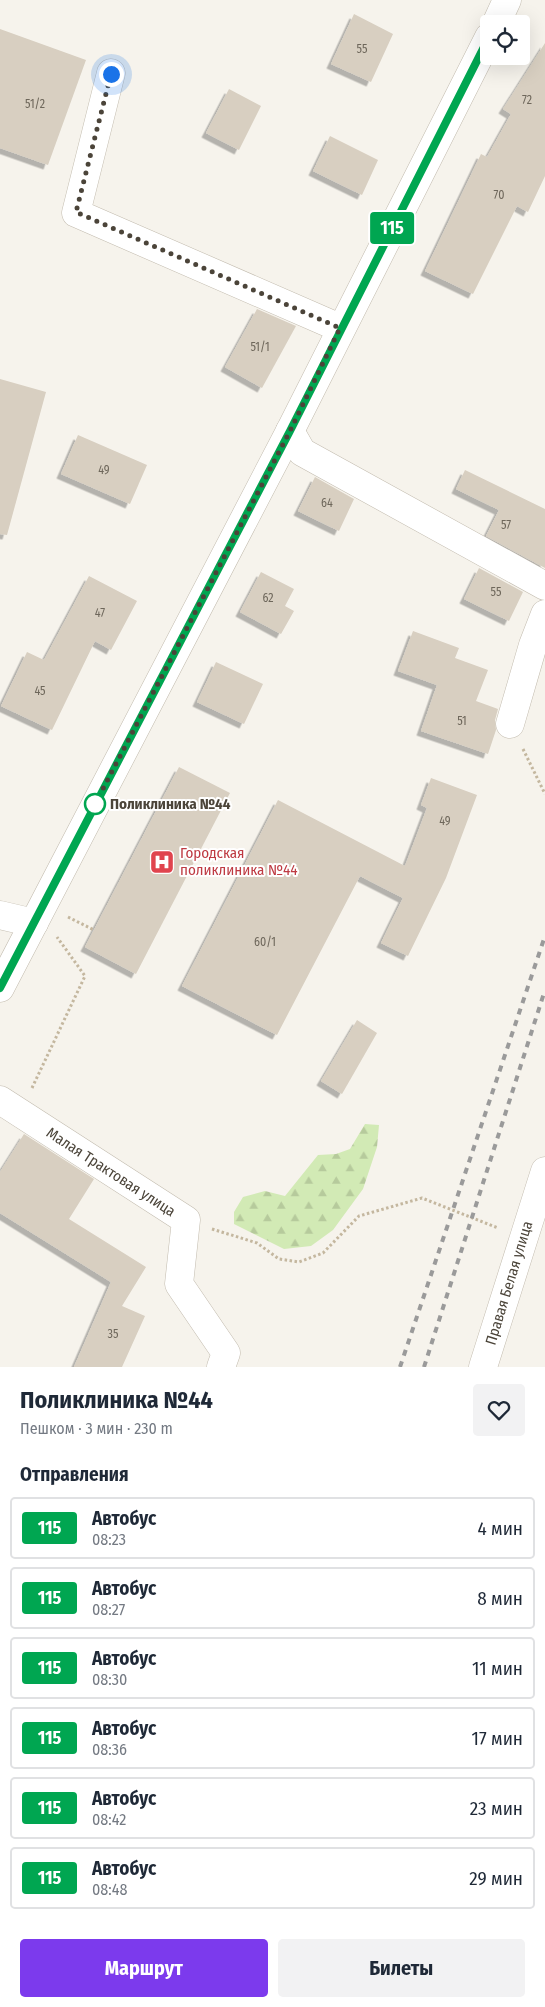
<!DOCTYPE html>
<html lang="ru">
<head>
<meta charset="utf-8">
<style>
	body { margin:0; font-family:"Fira Sans Condensed",sans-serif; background:#f2f2f3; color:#1f2937; height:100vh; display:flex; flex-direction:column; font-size:19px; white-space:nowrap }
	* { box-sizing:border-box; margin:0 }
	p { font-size:16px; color:#747a83 }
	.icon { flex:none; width:28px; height:28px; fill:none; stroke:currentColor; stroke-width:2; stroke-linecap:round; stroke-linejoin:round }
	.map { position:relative; height:1367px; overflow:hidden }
	.details { display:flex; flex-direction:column; background:#fff; flex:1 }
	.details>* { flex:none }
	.badge { padding:0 10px; border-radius:4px; font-size:18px; line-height:32px }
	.tools { position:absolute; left:480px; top:15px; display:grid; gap:10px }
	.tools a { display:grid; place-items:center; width:50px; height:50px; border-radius:5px; background:#fff; box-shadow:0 5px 20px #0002; font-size:25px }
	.you { position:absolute; width:25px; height:25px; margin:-12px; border:4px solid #fff; border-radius:50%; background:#1a73e8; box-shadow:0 0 0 8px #1a73e833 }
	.map>.badge { position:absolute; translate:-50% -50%; box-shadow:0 0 0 2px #fff }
	h2 { padding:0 20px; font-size:19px; line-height:45px }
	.round { display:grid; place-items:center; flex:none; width:52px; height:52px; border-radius:5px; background:#f2f2f3 }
	.head { display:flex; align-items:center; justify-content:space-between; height:85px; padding:0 20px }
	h1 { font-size:24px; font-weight:700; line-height:38px }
	.button { display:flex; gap:10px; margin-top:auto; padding:10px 20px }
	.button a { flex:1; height:58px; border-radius:5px; background:#7c3aed; color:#fff; font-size:20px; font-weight:700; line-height:58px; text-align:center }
	.button a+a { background:#f2f2f3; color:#1f2937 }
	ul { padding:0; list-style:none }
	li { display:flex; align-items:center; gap:15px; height:62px; margin:0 10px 8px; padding:0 10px; border:2px solid #e0e1e3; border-radius:5px }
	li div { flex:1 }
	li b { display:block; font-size:19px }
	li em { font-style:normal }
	li .badge { min-width:55px; font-weight:700; text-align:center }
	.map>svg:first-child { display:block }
	.forest { fill:url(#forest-firs) }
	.building { fill:#d8cfc1; filter:url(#shadow) }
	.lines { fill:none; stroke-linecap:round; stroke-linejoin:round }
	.minor-casing { stroke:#c2bbae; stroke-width:29 }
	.path { stroke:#c4b79f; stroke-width:3; stroke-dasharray:2.5 2.5; stroke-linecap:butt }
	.minor { stroke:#fff; stroke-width:28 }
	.rail { stroke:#9a9a9a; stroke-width:4; stroke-dasharray:6 6; stroke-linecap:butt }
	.line-casing { stroke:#fff; stroke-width:11 }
	.line { stroke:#00a651; stroke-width:8 }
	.walk { stroke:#4b4439; stroke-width:5; stroke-dasharray:0 9 }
	.stop-dot { fill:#fff; stroke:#00a651; stroke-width:2.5 }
	.labels { text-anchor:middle; stroke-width:4; stroke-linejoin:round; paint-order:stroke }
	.number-label { font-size:12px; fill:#6e675b }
	.stop-label { font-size:15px; font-weight:bold; fill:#4b4439; stroke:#fff; text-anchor:start }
	.health-label { font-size:15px; fill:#be3a42; stroke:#fff; text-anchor:start }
	.street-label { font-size:15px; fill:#4b4439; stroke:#fff }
</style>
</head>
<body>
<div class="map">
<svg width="545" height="1367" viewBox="0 0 545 1367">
	<defs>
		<pattern id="forest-firs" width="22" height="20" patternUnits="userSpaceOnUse" patternTransform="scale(1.25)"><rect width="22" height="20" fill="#d2eab5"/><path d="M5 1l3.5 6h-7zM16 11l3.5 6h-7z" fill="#b6ca9c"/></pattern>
		<filter id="shadow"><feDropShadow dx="-4.5" dy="4.5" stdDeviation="0" flood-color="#0004"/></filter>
	</defs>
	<rect width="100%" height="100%" fill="#f6f3ec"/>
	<path class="forest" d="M365,1124L379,1125L377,1147L363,1189L333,1230L311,1246L284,1249L234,1224V1212L243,1197L265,1191L285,1196L318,1155L336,1154L350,1149Z"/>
	<g class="building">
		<path d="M354,14L393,34L371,82L331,64Z"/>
		<path d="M0,29L86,60L48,165L0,148Z"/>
		<path d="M545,43V176L528,212L517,206L473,294L425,271L481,154L487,157L511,114L503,109Z"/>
		<path d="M229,89L261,106L239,150L206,133Z"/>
		<path d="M330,136L378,160L362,195L313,171Z"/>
		<path d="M257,309L296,326L262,388L225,367Z"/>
		<path d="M0,379L46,392L7,535L0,534Z"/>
		<path d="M78,435L147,465L130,504L61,474Z"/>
		<path d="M465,470L545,509V568L486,536L499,510L456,489Z"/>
		<path d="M315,477L354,499L339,531L298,511Z"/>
		<path d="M479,568L523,592L509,621L464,599Z"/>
		<path d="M261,572L294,589L285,606L294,611L281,634L240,612Z"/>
		<path d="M89,576L137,601L111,650L95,641L52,730L1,706L27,652L44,660Z"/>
		<path d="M413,631L459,648L455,658L488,670L476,701L498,709L495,720L496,730L488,754L421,731L437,685L398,671Z"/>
		<path d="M216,662L263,684L244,724L197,702Z"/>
		<path d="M179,767L230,793L136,974L85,947Z"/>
		<path d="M431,778L477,795L446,878L408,956L381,943L403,898L360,876L277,1035L182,986L278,800L405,866L427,808L421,805Z"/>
		<path d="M357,1020L377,1033L342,1094L321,1081Z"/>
		<path d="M24,1134L94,1179L69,1219L146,1267L122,1306L145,1316L122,1367H74L111,1282L0,1213V1172Z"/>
	</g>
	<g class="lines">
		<defs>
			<g id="minor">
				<path d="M496,24L507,0"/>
				<path d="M111,73L76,213L340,328"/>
				<path d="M290,431L302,452L545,586"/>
				<path d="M510,724L533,645L545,614"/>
				<path d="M0,915L34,923"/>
				<path d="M0,988L290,431L489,37"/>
				<path d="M0,1100L186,1220L179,1284L226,1353L221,1367"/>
				<path d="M483,1367L545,1171"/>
			</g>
		</defs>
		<use href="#minor" class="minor-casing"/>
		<g class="path">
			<path d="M523,749L545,794"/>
			<path d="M68,917L94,930"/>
			<path d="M32,1088L85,976L57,937"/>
			<path d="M212,1229L257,1243L279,1259L299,1262L323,1253L359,1216L422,1198L498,1228"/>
		</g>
		<use href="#minor" class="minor"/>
		<g class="rail">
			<path d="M400,1367L545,936"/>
			<path d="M424,1367L545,990"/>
		</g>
	</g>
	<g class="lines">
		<defs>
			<path id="line" d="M0,988L290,431L489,37"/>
		</defs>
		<use href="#line" class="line-casing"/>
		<use href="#line" class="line"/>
		<path class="walk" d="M95,804L290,431L340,328L76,212L111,74"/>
	</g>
	<defs>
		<symbol id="hospital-square" viewBox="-11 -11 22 22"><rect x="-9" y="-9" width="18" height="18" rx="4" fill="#e0444e" stroke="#fff"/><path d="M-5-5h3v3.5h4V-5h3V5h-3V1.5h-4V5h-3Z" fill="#fff"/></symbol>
	</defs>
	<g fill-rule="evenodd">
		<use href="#hospital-square" x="148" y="848" width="28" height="28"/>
	</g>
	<circle class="stop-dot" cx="95" cy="804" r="10"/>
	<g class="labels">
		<g class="number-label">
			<text x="362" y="53">55</text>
			<text x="527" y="104">72</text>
			<text x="35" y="108">51/2</text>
			<text x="499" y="199">70</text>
			<text x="260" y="351">51/1</text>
			<text x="104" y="474">49</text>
			<text x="327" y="507">64</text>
			<text x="506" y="529">57</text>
			<text x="496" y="596">55</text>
			<text x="268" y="602">62</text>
			<text x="100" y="617">47</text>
			<text x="40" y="695">45</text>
			<text x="462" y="725">51</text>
			<text x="445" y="825">49</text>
			<text x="265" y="946">60/1</text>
			<text x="113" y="1338">35</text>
		</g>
		<g class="stop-label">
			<text x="110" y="809">Поликлиника №44</text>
		</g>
		<g class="health-label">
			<text x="180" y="858">Городская<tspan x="180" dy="17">поликлиника №44</tspan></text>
		</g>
		<g class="street-label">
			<text transform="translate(111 1172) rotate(33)" y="5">Малая Трактовая улица</text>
			<text transform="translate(509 1283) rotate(-73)" y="5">Правая Белая улица</text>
		</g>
	</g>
</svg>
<div class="tools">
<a><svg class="icon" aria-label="locate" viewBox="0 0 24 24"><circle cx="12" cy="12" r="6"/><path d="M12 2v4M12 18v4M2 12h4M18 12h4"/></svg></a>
</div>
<div class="you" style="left:111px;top:74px"></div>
<b class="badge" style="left:392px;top:228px;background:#00a651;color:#fff">115</b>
</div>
<section class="details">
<div class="head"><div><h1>Поликлиника №44</h1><p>Пешком · 3 мин · 230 m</p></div><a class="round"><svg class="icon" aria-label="heart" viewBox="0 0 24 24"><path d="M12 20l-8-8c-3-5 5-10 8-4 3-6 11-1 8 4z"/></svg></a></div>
<h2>Отправления</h2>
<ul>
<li><span class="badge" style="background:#00a651;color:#fff">115</span><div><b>Автобус</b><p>08:23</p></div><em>4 мин</em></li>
<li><span class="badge" style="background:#00a651;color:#fff">115</span><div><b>Автобус</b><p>08:27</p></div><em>8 мин</em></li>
<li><span class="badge" style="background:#00a651;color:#fff">115</span><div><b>Автобус</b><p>08:30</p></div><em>11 мин</em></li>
<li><span class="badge" style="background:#00a651;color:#fff">115</span><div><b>Автобус</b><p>08:36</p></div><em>17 мин</em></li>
<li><span class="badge" style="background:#00a651;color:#fff">115</span><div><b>Автобус</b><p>08:42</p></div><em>23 мин</em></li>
<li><span class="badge" style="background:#00a651;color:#fff">115</span><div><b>Автобус</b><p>08:48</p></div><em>29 мин</em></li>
</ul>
<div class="button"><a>Маршрут</a><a>Билеты</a></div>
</section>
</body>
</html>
